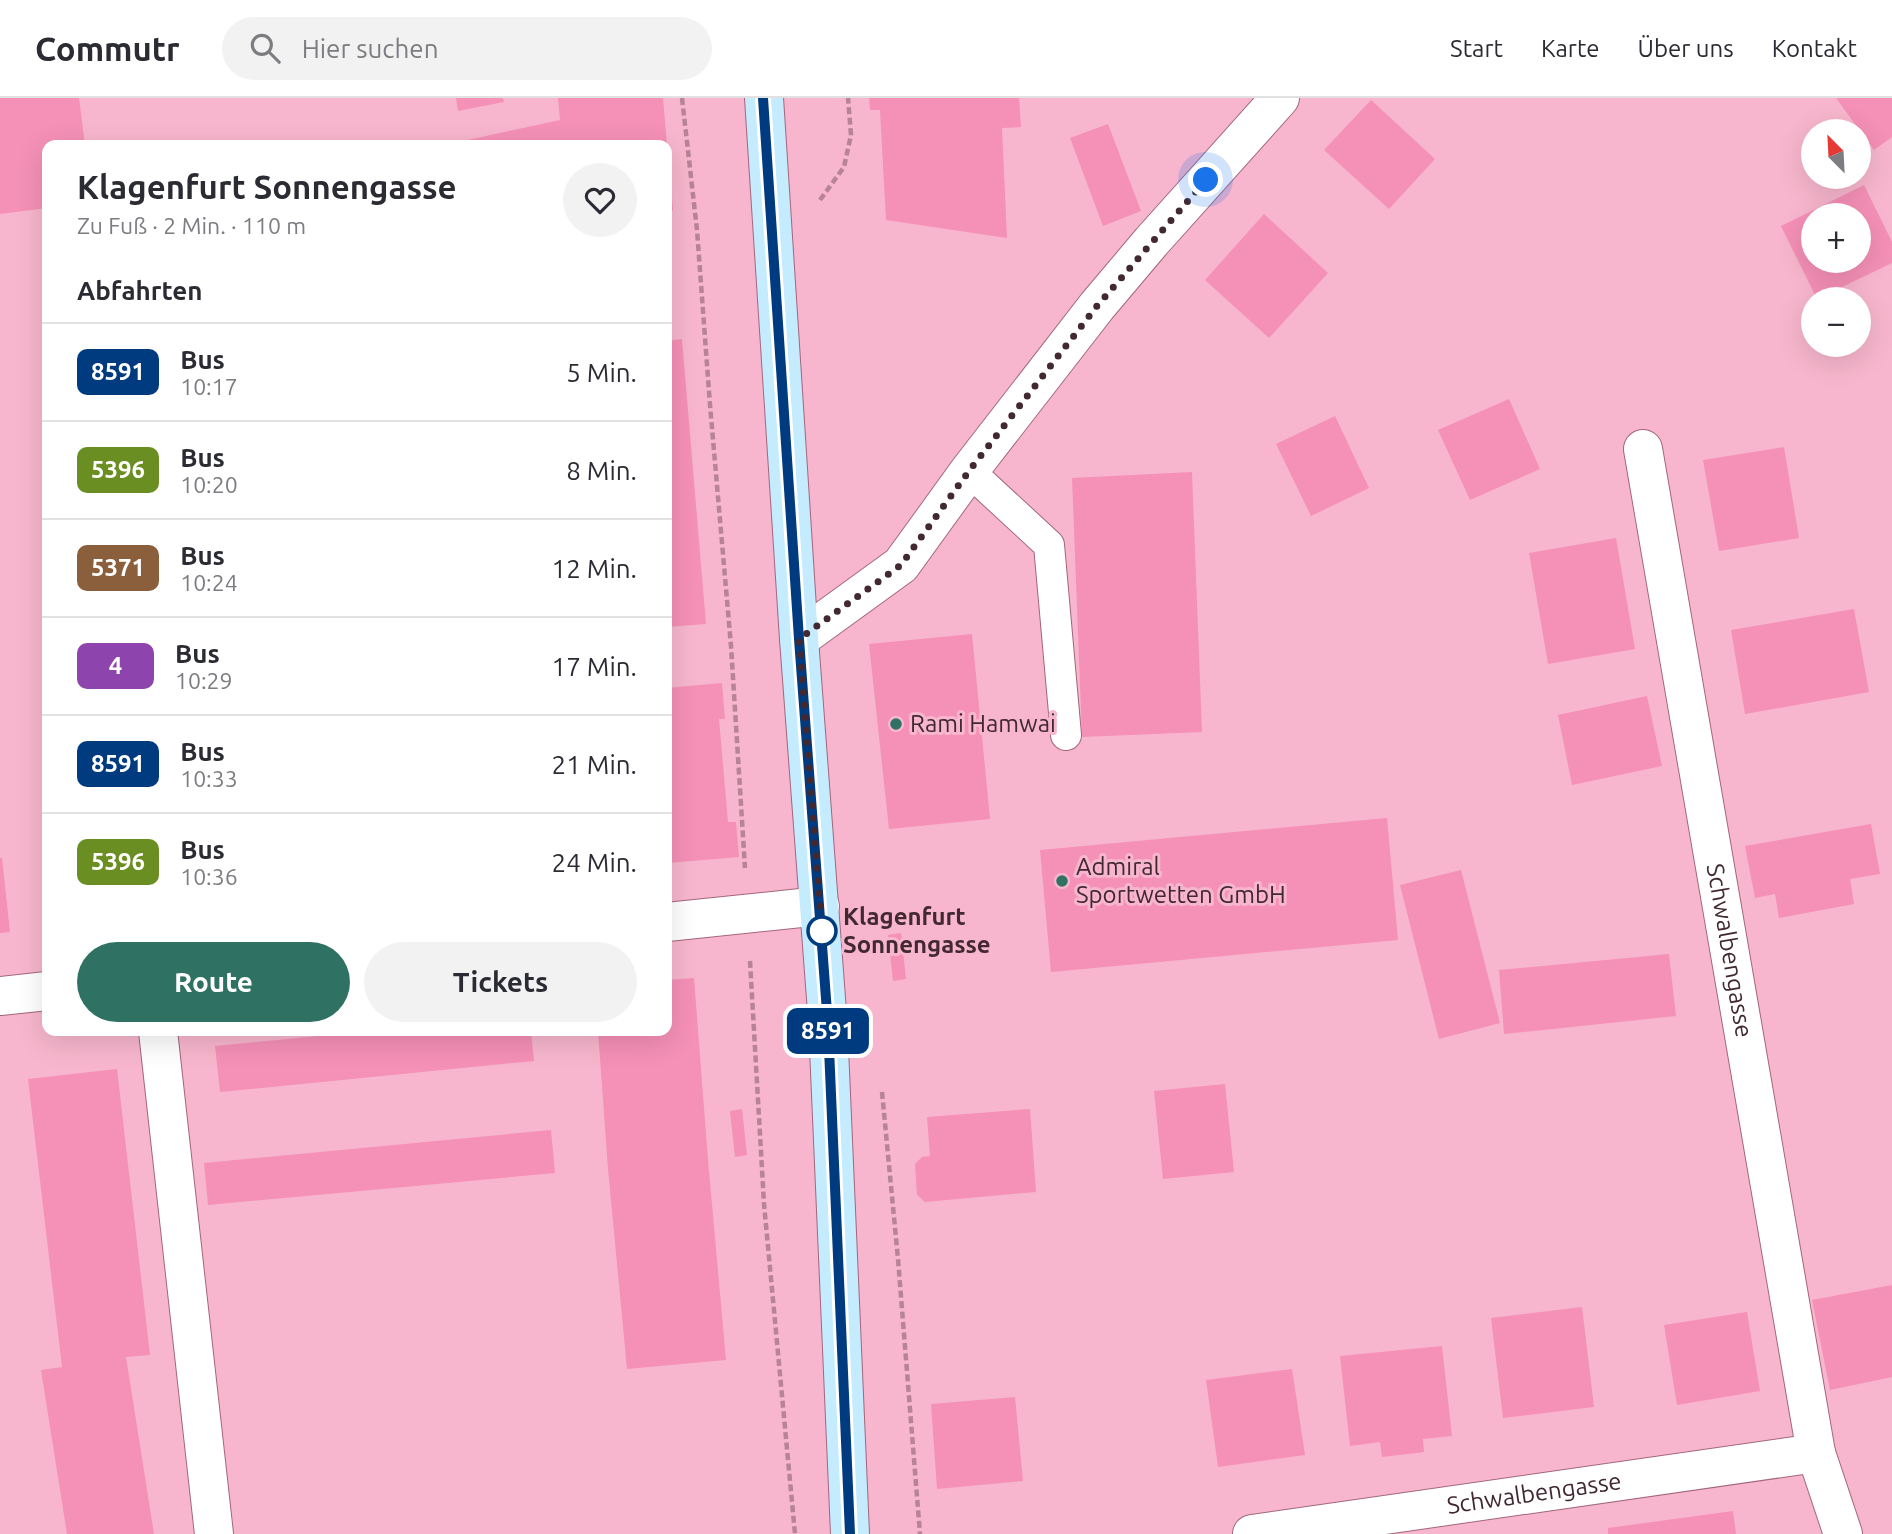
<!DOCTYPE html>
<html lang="de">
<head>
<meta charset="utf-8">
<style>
	body { margin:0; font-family:Ubuntu,sans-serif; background:#f2f2f3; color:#2b2b33; height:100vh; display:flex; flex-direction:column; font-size:26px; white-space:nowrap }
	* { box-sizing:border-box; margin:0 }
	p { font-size:23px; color:#7c7c81 }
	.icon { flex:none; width:38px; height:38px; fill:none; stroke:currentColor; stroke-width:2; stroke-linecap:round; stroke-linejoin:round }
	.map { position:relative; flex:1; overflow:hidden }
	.panel { position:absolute; left:42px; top:42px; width:630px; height:896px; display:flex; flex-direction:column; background:#fff; border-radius:14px; box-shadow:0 7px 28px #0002 }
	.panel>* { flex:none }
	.badge { padding:0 14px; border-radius:10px; font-size:24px; line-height:46px }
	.needle { width:46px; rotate:336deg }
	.buttons { position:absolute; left:1801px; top:21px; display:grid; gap:14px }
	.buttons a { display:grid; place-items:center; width:70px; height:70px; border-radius:50%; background:#fff; box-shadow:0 7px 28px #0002; font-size:35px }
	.you { position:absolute; width:35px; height:35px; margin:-18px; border:5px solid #fff; border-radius:50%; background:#1a73e8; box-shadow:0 0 0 10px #1a73e833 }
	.map>.badge { position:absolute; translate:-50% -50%; box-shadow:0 0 0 4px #fff }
	h2 { padding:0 35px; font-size:26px; line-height:63px }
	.round { display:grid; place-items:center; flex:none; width:74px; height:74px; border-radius:37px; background:#f2f2f3 }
	.summary { display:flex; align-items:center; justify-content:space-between; height:119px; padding:0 35px }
	h1 { font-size:33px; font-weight:600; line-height:52px }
	.primary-button { display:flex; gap:14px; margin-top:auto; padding:14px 35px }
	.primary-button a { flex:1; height:80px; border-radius:42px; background:#2f7263; color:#fff; font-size:28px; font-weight:600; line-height:80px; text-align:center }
	.primary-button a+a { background:#f2f2f3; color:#2b2b33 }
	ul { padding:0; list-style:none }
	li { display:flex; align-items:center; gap:21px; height:98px; padding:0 35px; border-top:2px solid #e1e1e2 }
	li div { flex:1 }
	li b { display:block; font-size:26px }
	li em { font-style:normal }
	li .badge { min-width:77px; font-weight:700; text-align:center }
	header { display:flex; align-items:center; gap:42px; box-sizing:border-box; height:98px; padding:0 35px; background:#fff; border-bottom:2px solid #e1e1e2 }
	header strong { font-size:33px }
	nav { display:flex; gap:38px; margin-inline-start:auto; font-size:24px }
	.search { width:490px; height:63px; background:#f2f2f3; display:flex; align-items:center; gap:18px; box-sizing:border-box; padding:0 24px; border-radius:38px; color:#7c7c81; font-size:26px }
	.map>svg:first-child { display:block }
	.building { fill:#f590b6; fill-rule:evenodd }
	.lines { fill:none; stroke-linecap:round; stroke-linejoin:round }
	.lane-casing { stroke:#a2677d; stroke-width:32 }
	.street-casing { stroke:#a2677d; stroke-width:40 }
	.secondary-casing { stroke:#a2677d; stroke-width:40 }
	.path { stroke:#b78496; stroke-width:4.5; stroke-dasharray:7 3.5; stroke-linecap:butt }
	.lane { stroke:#fff; stroke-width:30 }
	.street { stroke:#fff; stroke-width:38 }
	.secondary { stroke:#c4ebfe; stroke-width:38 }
	.line-casing { stroke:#fff; stroke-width:16 }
	.line { stroke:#003b80; stroke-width:10 }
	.walk { stroke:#412831; stroke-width:7; stroke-dasharray:0 12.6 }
	.poi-dot { fill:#2f7263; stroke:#f7b6cd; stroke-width:2.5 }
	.stop-dot { fill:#fff; stroke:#003b80; stroke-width:3.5 }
	.labels { text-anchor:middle; stroke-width:6; stroke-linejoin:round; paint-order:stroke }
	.poi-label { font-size:24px; fill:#412831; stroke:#f7b6cd; text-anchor:start }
	.stop-label { font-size:24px; font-weight:bold; fill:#412831; stroke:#f7b6cd; text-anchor:start }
	.street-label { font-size:24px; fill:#412831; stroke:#f7b6cd }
</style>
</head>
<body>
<header>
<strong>Commutr</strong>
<div class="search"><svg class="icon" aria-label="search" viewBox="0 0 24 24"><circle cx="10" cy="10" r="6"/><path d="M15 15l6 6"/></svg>Hier suchen</div>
<nav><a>Start</a><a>Karte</a><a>Über uns</a><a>Kontakt</a></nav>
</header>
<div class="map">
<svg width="1892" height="1436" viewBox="0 0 1892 1436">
	<rect width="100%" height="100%" fill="#f7b6cd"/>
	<g class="building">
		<path d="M0,0H79L85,47H47V110L0,116Z"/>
		<path d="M456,0H503L504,4L458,13Z"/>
		<path d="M558,0H663L667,47H445L560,22Z"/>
		<path d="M869,0H1019L1021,29L1002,30L1007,140L886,122L880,12H870Z"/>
		<path d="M1836,0H1892V39L1874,52Z"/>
		<path d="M1371,2L1435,61L1389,111L1324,52Z"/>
		<path d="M1108,26L1141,113L1103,128L1070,40Z"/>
		<path d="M667,64H669L673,112L667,113Z"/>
		<path d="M1864,87L1892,144V165L1817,201L1781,128ZM1813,117H1858V163H1813Z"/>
		<path d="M1264,116L1328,175L1269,240L1205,182Z"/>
		<path d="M682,241L706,526L667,529V243Z"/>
		<path d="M1509,301L1540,371L1470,402L1438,332Z"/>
		<path d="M1335,318L1369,390L1311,418L1276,346Z"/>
		<path d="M1784,349L1799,440L1719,453L1703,362Z"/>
		<path d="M1192,374L1202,634L1082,639L1072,380Z"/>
		<path d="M1616,440L1635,551L1548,566L1529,455Z"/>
		<path d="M1854,511L1869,594L1745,616L1731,532Z"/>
		<path d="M972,536L990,721L889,731L869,546Z"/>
		<path d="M722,585L725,621H719L728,724H736L739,759L667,765V590Z"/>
		<path d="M1647,598L1662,668L1572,687L1558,617Z"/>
		<path d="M1387,720L1398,842L1051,874L1040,752Z"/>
		<path d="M1871,726L1880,776L1850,781L1854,806L1779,820L1775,796L1755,800L1745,748Z"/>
		<path d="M0,760H2L10,834L0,835Z"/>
		<path d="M1461,772L1500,925L1439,941L1400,787Z"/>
		<path d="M901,835L906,881L893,883L888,837Z"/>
		<path d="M1669,856L1676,918L1504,936L1499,872Z"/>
		<path d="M694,880L708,1062L726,1262L627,1271L608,1071L598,933H667V882Z"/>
		<path d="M369,933H531L534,963L220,994L215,948Z"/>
		<path d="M117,971L150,1257L126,1259L154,1436H67L41,1272L62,1269L28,981Z"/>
		<path d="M1225,986L1234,1074L1163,1081L1154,993Z"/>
		<path d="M742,1011L747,1057L735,1059L730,1013Z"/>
		<path d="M1030,1011L1036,1094L925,1104L917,1097L915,1066L922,1059L930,1058L927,1019Z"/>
		<path d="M551,1032L555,1075L208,1107L204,1065Z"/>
		<path d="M1892,1187V1279L1830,1292L1812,1202Z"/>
		<path d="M1582,1209L1594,1309L1503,1320L1491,1220Z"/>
		<path d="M1747,1214L1760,1293L1677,1307L1664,1227Z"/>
		<path d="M1442,1248L1452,1338L1423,1341L1424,1354L1382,1359L1380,1344L1350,1348L1340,1258Z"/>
		<path d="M1292,1271L1305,1357L1218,1369L1206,1282Z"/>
		<path d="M1015,1299L1023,1383L937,1391L931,1306Z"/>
		<path d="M1733,1413L1736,1436H1608V1430Z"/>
	</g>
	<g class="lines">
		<defs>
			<path id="lane" d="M969,373L1049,447L1066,637"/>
			<g id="street">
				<path id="s1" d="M1643,351L1816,1355L1843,1436"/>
				<path d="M799,541L901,467L969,373L1097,208L1151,144L1280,0"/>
				<path d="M667,824L820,808"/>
				<path d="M0,898L47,893"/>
				<path d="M158,933L214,1436"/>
				<path id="s2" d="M1252,1436L1816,1355"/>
			</g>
			<path id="secondary" d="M764,0L799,541L828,927L850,1436"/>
		</defs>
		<use href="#lane" class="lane-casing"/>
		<use href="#street" class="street-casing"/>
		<use href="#secondary" class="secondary-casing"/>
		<g class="path">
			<path d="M682,0L697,132L710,307L731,548L745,770"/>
			<path d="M820,102L844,69L851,37L848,0"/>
			<path d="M750,863L764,1106L795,1436"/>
			<path d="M882,994L898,1161L920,1436"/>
		</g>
		<use href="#lane" class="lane"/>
		<use href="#street" class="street"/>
		<use href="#secondary" class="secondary"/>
	</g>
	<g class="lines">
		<defs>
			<path id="line" d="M763,0L799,541L828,927L850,1436"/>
		</defs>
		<use href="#line" class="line-casing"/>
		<use href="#line" class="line"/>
		<path class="walk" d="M822,833L799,541L901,467L969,373L1097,208L1206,82"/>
	</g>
	<g class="poi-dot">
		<circle cx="896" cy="626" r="7"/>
		<circle cx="1062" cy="783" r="7"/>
	</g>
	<circle class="stop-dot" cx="822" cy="833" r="14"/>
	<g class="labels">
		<g class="poi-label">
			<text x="910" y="634">Rami Hamwai</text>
			<text x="1076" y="777">Admiral<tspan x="1076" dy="28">Sportwetten GmbH</tspan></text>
		</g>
		<g class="stop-label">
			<text x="843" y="827">Klagenfurt<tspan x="843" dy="28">Sonnengasse</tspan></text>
		</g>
		<g class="street-label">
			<text dy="8" stroke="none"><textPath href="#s1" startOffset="509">Schwalbengasse</textPath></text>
			<text dy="8" stroke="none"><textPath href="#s2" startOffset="285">Schwalbengasse</textPath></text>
		</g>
	</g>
</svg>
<div class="buttons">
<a><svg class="needle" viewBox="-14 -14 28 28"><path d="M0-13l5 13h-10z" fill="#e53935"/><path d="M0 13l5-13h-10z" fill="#7c7c81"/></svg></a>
<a>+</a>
<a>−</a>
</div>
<div class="you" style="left:1206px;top:82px"></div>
<b class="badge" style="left:828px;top:933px;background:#003b80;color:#fff">8591</b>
<section class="panel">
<div class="summary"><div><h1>Klagenfurt Sonnengasse</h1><p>Zu Fuß · 2 Min. · 110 m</p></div><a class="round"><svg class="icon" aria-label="heart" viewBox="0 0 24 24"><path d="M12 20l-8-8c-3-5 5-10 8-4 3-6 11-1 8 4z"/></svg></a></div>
<h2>Abfahrten</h2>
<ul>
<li><span class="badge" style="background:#003b80;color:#fff">8591</span><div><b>Bus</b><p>10:17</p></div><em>5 Min.</em></li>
<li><span class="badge" style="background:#6b8e23;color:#fff">5396</span><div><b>Bus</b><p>10:20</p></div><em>8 Min.</em></li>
<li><span class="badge" style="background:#8b5e3c;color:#fff">5371</span><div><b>Bus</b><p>10:24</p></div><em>12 Min.</em></li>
<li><span class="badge" style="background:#8e44ad;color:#fff">4</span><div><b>Bus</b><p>10:29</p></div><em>17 Min.</em></li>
<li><span class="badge" style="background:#003b80;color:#fff">8591</span><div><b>Bus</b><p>10:33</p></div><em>21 Min.</em></li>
<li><span class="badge" style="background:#6b8e23;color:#fff">5396</span><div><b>Bus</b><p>10:36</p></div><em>24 Min.</em></li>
</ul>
<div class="primary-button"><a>Route</a><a>Tickets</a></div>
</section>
</div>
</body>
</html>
